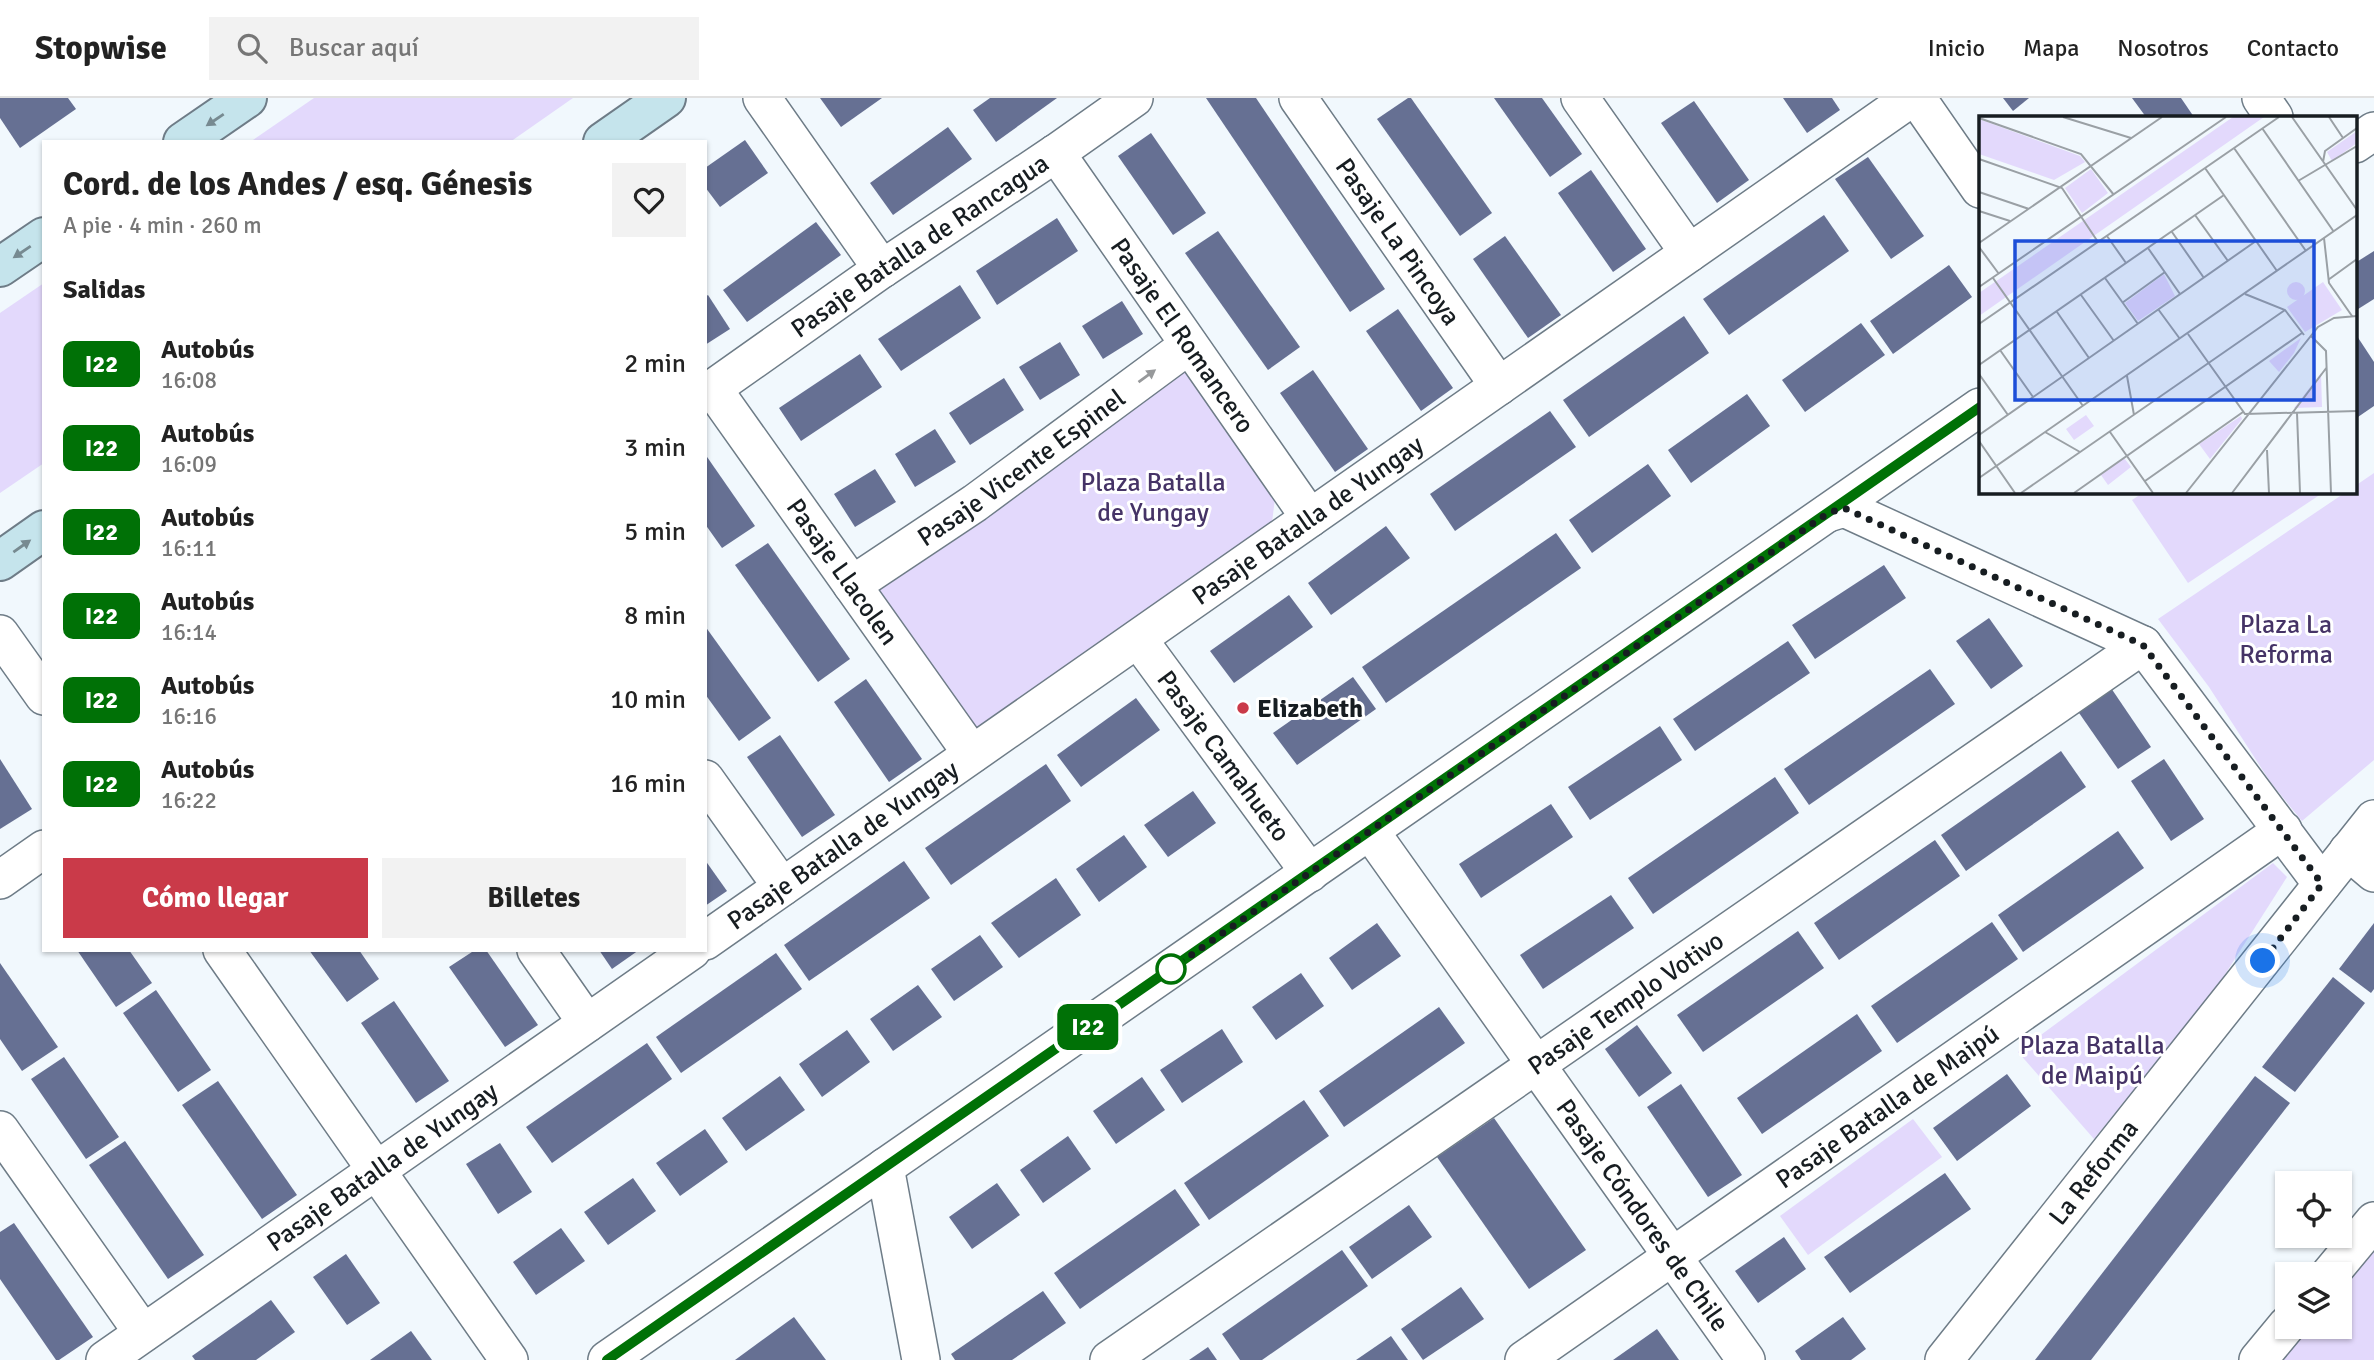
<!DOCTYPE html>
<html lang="es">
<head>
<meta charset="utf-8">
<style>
	body { margin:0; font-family:Signika,sans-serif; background:#f2f2f2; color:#222; height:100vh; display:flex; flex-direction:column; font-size:26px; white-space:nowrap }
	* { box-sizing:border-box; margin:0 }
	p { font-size:23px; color:#767676 }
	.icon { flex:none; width:38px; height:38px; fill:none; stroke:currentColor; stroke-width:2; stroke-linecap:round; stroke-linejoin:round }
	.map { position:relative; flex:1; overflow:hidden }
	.side { position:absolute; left:42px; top:42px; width:665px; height:812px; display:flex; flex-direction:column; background:#fff; border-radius:0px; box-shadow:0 2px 5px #0004 }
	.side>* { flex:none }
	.badge { padding:0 14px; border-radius:10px; font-size:24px; line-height:46px }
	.buttons { position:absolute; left:2275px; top:1073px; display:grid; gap:14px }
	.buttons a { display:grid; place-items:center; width:77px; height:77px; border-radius:0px; background:#fff; box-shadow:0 2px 5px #0004; font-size:35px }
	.you { position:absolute; width:35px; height:35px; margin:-18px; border:5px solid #fff; border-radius:50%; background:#1a73e8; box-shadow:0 0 0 10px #1a73e833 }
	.map>.badge { position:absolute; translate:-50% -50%; box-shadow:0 0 0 4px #fff }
	h2 { padding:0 21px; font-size:26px; line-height:63px }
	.round { display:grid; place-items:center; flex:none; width:74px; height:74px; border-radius:0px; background:#f2f2f2 }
	.headline { display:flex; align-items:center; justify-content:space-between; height:119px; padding:0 21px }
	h1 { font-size:33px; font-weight:700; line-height:52px }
	.action { display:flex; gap:14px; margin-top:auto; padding:14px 21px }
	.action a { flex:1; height:80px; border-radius:0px; background:#ca3a49; color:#fff; font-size:28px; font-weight:700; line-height:80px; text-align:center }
	.action a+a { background:#f2f2f2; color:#222 }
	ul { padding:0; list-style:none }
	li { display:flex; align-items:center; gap:21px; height:84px; padding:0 21px }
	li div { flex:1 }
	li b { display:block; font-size:26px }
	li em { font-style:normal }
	li .badge { min-width:77px; font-weight:700; text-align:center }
	header { display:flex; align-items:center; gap:42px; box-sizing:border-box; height:98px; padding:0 35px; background:#fff; border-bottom:2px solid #e0e0e0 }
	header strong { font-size:33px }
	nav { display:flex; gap:38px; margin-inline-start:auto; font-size:24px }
	.search { width:490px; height:63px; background:#f2f2f2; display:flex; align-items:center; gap:18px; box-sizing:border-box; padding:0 24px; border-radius:0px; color:#767676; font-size:26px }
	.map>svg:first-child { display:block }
	.green { fill:#e3d9fc }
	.building { fill:#667093 }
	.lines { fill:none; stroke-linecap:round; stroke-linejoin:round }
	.street-casing { stroke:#6e7c87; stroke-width:40 }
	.secondary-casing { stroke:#6e7c87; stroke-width:42 }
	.street { stroke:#fff; stroke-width:37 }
	.secondary { stroke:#c5e4ec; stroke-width:38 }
	.oneway { fill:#778a91 }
	.oneway2 { fill:#97999b }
	.line-casing { stroke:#fff; stroke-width:16 }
	.line { stroke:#007106; stroke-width:10 }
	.walk { stroke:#171d21; stroke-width:7; stroke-dasharray:0 12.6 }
	.poi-dot { fill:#ca3a49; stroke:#fff; stroke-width:2.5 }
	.stop-dot { fill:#fff; stroke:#007106; stroke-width:3.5 }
	.labels { text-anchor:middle; stroke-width:6; stroke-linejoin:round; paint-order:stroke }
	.street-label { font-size:26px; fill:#171d21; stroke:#fff }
	.park-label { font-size:26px; fill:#453366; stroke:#fff }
	.poi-label { font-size:26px; font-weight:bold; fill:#171d21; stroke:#fff; text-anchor:start }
	.inset-road { fill:none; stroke:#9aa0a5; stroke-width:2 }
	.view { fill:#1d4ed8; fill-opacity:0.15; stroke:#1d4ed8; stroke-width:3.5 }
	.inset-edge { fill:none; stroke:#171d21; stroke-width:3.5 }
</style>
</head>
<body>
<header>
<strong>Stopwise</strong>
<div class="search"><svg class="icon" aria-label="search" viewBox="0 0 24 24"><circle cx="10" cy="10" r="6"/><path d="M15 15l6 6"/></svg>Buscar aquí</div>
<nav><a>Inicio</a><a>Mapa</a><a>Nosotros</a><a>Contacto</a></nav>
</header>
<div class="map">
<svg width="2374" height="1262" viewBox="0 0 2374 1262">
	<rect width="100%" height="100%" fill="#f1f8fd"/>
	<g class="green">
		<path d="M314,0H573L510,44H250Z"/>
		<path d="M44,185V365L0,395V215Z"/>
		<path d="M1183,260L1276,392L1271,433L973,633L870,487Z"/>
		<path d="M2374,375V662L2302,723L2271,685L2209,589L2158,521L2346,394H2355V388Z"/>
		<path d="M2144,394H2324L2188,485L2132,402Z"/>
		<path d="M2273,765L2287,779L2217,889L2094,1041L2018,954Z"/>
		<path d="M1913,1021L1942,1059L1808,1157L1780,1118Z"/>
		<path d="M2374,1122V1262H2266L2292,1229L2340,1228V1176Z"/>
	</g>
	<g class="building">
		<path d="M0,0H68L76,11L20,50L0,20Z"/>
		<path d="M820,0H882L841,29Z"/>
		<path d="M990,0H1057L996,44L973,12Z"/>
		<path d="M1206,0H1256L1385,191L1350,214Z"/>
		<path d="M1408,0H1411L1492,115L1460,138L1377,21Z"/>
		<path d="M1494,0H1542L1582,56L1550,79Z"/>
		<path d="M1783,0H1832L1840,12L1807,35Z"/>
		<path d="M2003,0H2029L2013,13Z"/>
		<path d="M2132,0H2181L2194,19H2146Z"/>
		<path d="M1694,3L1749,82L1717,105L1661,25Z"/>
		<path d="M948,29L972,61L893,117L870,85Z"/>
		<path d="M1151,35L1206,115L1173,137L1118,58Z"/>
		<path d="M745,42L768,75L720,109L705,89V70Z"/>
		<path d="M1868,59L1924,138L1891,161L1835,81Z"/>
		<path d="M1591,72L1646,151L1613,174L1558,95Z"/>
		<path d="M1824,117L1849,153L1729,237L1703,201Z"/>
		<path d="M1057,120L1078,153L997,207L976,173Z"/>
		<path d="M816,124L841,157L747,224L723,192Z"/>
		<path d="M1218,133L1300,249L1268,272L1185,155Z"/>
		<path d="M1505,138L1561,217L1528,240L1473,161Z"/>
		<path d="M2374,153V201L2355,213V165Z"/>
		<path d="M1949,167L1972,199L1893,256L1870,223Z"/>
		<path d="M960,187L981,220L901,273L878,241Z"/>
		<path d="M708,197L730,231L705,247V199Z"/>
		<path d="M1122,203L1143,236L1103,261L1082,228Z"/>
		<path d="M1398,211L1453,290L1421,313L1366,233Z"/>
		<path d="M1684,218L1709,255L1589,339L1563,302Z"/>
		<path d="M1861,225L1885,257L1805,314L1782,282Z"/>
		<path d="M2355,235L2374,264V308L2355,321Z"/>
		<path d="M1060,244L1080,277L1040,302L1019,269Z"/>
		<path d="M860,256L882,289L801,343L779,310Z"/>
		<path d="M1313,272L1368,351L1335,374L1280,295Z"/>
		<path d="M1004,280L1024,312L970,347L949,315Z"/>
		<path d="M1747,296L1770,328L1691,385L1668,352Z"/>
		<path d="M1550,313L1576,349L1455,433L1430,396Z"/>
		<path d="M935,331L956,364L915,389L895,356Z"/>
		<path d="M705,356L755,428L722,450L705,426Z"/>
		<path d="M1648,366L1671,398L1592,455L1569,422Z"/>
		<path d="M875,371L896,404L855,429L834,396Z"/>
		<path d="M1386,428L1410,460L1331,517L1308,485Z"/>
		<path d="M1556,435L1581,470L1386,605L1362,569Z"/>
		<path d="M768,445L850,561L818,584L735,467Z"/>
		<path d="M1884,467L1906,500L1815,561L1792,527Z"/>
		<path d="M1289,497L1313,529L1234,585L1210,553Z"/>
		<path d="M1989,520L2023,568L1991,591L1956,543Z"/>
		<path d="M705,528L771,620L739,643L705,596Z"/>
		<path d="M1788,543L1810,575L1695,653L1673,621Z"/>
		<path d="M1930,571L1955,606L1809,707L1784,671Z"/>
		<path d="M1353,579L1376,611L1297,667L1273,635Z"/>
		<path d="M866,581L922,661L889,684L834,604Z"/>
		<path d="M2111,590L2151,649L2118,671L2077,612Z"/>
		<path d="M1136,600L1160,632L1081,689L1057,657Z"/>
		<path d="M1660,628L1682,662L1590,722L1568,689Z"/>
		<path d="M780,637L835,717L802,739L747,659Z"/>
		<path d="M2061,653L2086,689L1966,773L1941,737Z"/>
		<path d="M0,661L32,711L0,731Z"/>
		<path d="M2164,661L2204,721L2171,743L2131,683Z"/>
		<path d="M1046,666L1071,703L951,787L925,750Z"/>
		<path d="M1775,679L1799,715L1653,816L1628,780Z"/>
		<path d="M1193,693L1216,725L1168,759L1144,727Z"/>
		<path d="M1551,706L1573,739L1481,800L1459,766Z"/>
		<path d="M2118,733L2144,770L2023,854L1998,817Z"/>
		<path d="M1124,737L1147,769L1099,804L1076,771Z"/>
		<path d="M1935,742L1960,778L1839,862L1814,825Z"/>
		<path d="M705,762L727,793L705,808Z"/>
		<path d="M904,763L930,800L809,883L784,847Z"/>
		<path d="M1056,780L1081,817L1019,860L991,825Z"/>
		<path d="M1611,797L1634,830L1543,891L1520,857Z"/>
		<path d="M1992,824L2018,861L1897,945L1871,908Z"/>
		<path d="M1377,825L1401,858L1352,892L1329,860Z"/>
		<path d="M2374,825V891L2371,895L2339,871Z"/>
		<path d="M1798,833L1824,870L1703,954L1677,917Z"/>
		<path d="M980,837L1003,869L954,903L931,871Z"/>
		<path d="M77,852H129L152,885L116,909Z"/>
		<path d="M309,852H359L379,881L347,904Z"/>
		<path d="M475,852H486L538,927L505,949L449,869Z"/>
		<path d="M599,852H639L612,871Z"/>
		<path d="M776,855L802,891L681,975L656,939Z"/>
		<path d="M0,865L58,949L22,973L0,941Z"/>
		<path d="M1301,875L1324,908L1276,942L1252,909Z"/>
		<path d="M2333,879L2365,905L2295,994L2262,969Z"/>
		<path d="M918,887L942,919L893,953L870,921Z"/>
		<path d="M156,892L211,972L178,994L123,915Z"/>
		<path d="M394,903L449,983L416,1005L361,925Z"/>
		<path d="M1439,909L1465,945L1344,1029L1319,993Z"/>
		<path d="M1857,916L1882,953L1762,1036L1737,1000Z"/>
		<path d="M1637,927L1672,975L1639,999L1605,951Z"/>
		<path d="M1222,931L1243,964L1182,1005L1160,972Z"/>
		<path d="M847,932L870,964L822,999L799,966Z"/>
		<path d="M647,945L672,981L552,1065L526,1029Z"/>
		<path d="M64,959L119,1039L86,1061L31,981Z"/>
		<path d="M2007,976L2031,1008L1957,1063L1933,1030Z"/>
		<path d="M780,978L805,1012L746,1053L722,1020Z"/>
		<path d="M2255,978L2290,1005L2091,1262H2035Z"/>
		<path d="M1142,979L1165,1012L1116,1046L1093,1013Z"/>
		<path d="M218,983L297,1097L262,1121L182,1007Z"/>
		<path d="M1681,986L1742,1077L1708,1099L1647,1009Z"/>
		<path d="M1304,1002L1329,1038L1209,1122L1184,1085Z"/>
		<path d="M1494,1020L1586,1152L1529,1191L1437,1059Z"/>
		<path d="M705,1031L728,1064L680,1098L656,1065Z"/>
		<path d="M1068,1038L1091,1071L1043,1105L1020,1072Z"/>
		<path d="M125,1043L204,1157L168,1181L89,1067Z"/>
		<path d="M500,1045L532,1094L498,1116L466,1066Z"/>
		<path d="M1945,1075L1971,1111L1850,1195L1824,1159Z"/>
		<path d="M633,1080L656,1113L608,1147L584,1114Z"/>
		<path d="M997,1085L1020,1117L972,1151L949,1119Z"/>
		<path d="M1175,1091L1200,1127L1080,1211L1054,1175Z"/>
		<path d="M1409,1107L1432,1139L1372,1181L1349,1149Z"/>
		<path d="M14,1125L93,1239L59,1262H56L0,1181V1134Z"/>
		<path d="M561,1130L585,1163L536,1197L513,1164Z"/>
		<path d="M1784,1139L1806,1171L1758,1205L1735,1173Z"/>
		<path d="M1342,1152L1368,1188L1262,1262H1240L1222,1236Z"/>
		<path d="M346,1156L380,1205L347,1227L313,1179Z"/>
		<path d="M1461,1189L1484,1221L1423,1262L1401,1231Z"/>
		<path d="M1043,1193L1066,1225L1012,1262H955L951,1256Z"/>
		<path d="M271,1202L295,1234L256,1262H195L192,1258Z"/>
		<path d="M794,1219L826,1262H735Z"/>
		<path d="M1843,1219L1866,1251L1851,1262H1801L1795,1253Z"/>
		<path d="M1657,1231L1679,1262H1613Z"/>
		<path d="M411,1233L432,1262H370Z"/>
		<path d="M1391,1238L1408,1262H1356Z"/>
		<path d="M1208,1249L1217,1262H1189Z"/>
	</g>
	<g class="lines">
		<defs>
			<g id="street">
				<path d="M762,0L882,171"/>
				<path id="s1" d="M1298,0L1499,288"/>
				<path d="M1580,0L1689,155"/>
				<path d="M1917,0L1980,91"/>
				<path d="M2261,0L2274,19"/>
				<path d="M2355,46L2374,33"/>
				<path id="s2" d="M1056,55L1310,420"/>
				<path id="s3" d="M713,291L972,656"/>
				<path id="s4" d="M705,296L882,171L1056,55L1134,0"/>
				<path d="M1828,415L1844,410L2143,547L2322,786"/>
				<path id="s5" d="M852,487L975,405L1189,247"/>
				<path d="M0,536L44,598"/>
				<path id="s6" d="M1138,541L1310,775"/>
				<path d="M705,681L782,789"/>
				<path id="s7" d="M1370,733L1746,1262"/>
				<path d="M2348,753L2374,775"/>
				<path d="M0,782L44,751"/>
				<path id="s8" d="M705,843L1911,0"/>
				<path d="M222,852L509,1262"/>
				<path d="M536,852L587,925"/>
				<path d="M0,1032L143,1235"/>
				<path d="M885,1069L921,1262"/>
				<path d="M2330,1176L2374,1123"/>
				<path id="s9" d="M105,1262L692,852"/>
				<path d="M607,1262L1980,309"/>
				<path id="s10" d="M1109,1262L2143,547"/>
				<path id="s11" d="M1524,1262L2283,732"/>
				<path id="s12" d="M1944,1262L2374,721"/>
				<path d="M2258,1262L2287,1227"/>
			</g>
			<g id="secondary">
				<path d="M183,44L247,0"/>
				<path d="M603,44L666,0"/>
				<path d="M0,169L44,139"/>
				<path d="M0,463L44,432"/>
			</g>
		</defs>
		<use href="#street" class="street-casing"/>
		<use href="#secondary" class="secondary-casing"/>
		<use href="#street" class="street"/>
		<use href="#secondary" class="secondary"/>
	</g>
	<defs><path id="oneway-solid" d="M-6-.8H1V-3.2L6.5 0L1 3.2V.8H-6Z" transform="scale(1.75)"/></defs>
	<g class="oneway">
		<use href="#oneway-solid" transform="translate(215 22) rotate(146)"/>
		<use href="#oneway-solid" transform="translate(22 154) rotate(146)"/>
		<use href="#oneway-solid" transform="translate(22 448) rotate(-35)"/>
	</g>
	<use class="oneway2" href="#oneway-solid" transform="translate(1147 278) rotate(-36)"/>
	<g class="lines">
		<defs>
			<path id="line" d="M607,1262L1980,309"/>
		</defs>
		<use href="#line" class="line-casing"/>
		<use href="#line" class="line"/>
		<path class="walk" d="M1171,871L1828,415L1844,410L2143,547L2322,786L2263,863"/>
	</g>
	<circle class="poi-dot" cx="1243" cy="610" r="7"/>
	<circle class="stop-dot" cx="1171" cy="871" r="14"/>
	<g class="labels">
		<g class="street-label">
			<text dy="9" stroke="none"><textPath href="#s1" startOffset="175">Pasaje La Pincoya</textPath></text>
			<text dy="9" stroke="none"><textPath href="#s4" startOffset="261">Pasaje Batalla de Rancagua</textPath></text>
			<text dy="9" stroke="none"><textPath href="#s2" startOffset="222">Pasaje El Romancero</textPath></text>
			<text dy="9" stroke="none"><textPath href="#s5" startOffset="206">Pasaje Vicente Espinel</textPath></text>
			<text dy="9" stroke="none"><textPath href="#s8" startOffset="735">Pasaje Batalla de Yungay</textPath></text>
			<text dy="9" stroke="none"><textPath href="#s3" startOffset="224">Pasaje Llacolen</textPath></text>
			<text dy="9" stroke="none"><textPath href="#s6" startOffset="145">Pasaje Camahueto</textPath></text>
			<text dy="9" stroke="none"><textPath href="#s8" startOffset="168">Pasaje Batalla de Yungay</textPath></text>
			<text dy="9" stroke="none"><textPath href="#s10" startOffset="628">Pasaje Templo Votivo</textPath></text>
			<text dy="9" stroke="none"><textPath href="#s11" startOffset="443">Pasaje Batalla de Maipú</textPath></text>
			<text dy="9" stroke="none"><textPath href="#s9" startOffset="338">Pasaje Batalla de Yungay</textPath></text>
			<text dy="9" stroke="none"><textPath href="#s12" startOffset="240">La Reforma</textPath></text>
			<text dy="9" stroke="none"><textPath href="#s7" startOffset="471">Pasaje Cóndores de Chile</textPath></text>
		</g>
		<g class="park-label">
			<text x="1153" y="393">Plaza Batalla<tspan x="1153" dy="30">de Yungay</tspan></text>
			<text x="2286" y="535">Plaza La<tspan x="2286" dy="30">Reforma</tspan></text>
			<text x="2092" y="956">Plaza Batalla<tspan x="2092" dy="30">de Maipú</tspan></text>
		</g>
		<g class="poi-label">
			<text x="1257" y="619">Elizabeth</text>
		</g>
	</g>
	<g transform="translate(1979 18)">
		<rect width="378" height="378" fill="#f1f8fd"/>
		<path d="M254,1H285L0,200V177ZM0,3L101,40L106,46L75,64L0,38ZM378,15V27L353,45L348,36ZM112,53L129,77L103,97L86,72ZM185,158L196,180L159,205L146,187ZM308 175a9 9 0 1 1 18 0a9 9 0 1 1-18 0ZM344,166L363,194L326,216L308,191ZM322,222L315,237L300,256L290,245ZM342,257L343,291L315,292ZM107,299L115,310L95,324L87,313ZM262,300L263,303L231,343L220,328ZM145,342L152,351L129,369L122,359Z" fill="#e3d9fc"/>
		<path class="inset-road" d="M84,1L152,22M313,1L378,94M350,1L364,22M0,2L102,38L135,79M283,12L355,116M255,32L327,135M0,43L83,72L119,126M344,46L346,35L378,12M226,52L298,155M319,65L378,30M0,76L50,93M0,95L31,105M216,99L249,145M193,116L225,162M128,120L147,147M345,122L350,167L373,200M0,127L183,1M0,131L20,158M169,132L201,178M14,162L104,290M126,162L159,208M349,164L378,143M0,171L247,1M266,178L306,194L325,219M102,179L135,225M143,187L186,156M179,193L201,223M78,196L110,242M0,208L300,1M209,218L266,298L378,295M332,220L347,235L352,377M21,234L54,281M0,249L245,79M0,258L29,299M148,260L155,299M318,297L321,377M66,316L101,336M131,316L174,377M0,319L277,125M0,325L36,377M288,334L290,377M0,362L378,99M166,365L264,296M42,377L306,194M95,377L323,217M207,377L339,211L355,202L378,200M253,377L348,251"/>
		<path class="view" d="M36,125H335V284H36Z"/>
		<rect width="378" height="378" class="inset-edge"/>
	</g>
</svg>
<div class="buttons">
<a><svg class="icon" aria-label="locate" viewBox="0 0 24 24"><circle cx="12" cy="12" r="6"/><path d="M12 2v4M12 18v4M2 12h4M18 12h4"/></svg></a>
<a><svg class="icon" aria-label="layers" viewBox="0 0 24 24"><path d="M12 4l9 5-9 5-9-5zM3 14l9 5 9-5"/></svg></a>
</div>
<div class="you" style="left:2263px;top:863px"></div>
<b class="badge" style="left:1088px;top:929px;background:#007106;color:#fff">I22</b>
<section class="side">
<div class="headline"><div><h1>Cord. de los Andes / esq. Génesis</h1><p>A pie · 4 min · 260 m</p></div><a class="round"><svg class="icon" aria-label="heart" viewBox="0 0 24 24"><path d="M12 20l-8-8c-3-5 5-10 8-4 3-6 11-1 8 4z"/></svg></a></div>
<h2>Salidas</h2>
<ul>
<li><span class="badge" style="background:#007106;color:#fff">I22</span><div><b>Autobús</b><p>16:08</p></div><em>2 min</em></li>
<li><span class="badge" style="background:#007106;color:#fff">I22</span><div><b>Autobús</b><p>16:09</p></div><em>3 min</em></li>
<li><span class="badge" style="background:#007106;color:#fff">I22</span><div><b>Autobús</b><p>16:11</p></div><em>5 min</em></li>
<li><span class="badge" style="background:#007106;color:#fff">I22</span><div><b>Autobús</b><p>16:14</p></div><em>8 min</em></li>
<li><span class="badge" style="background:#007106;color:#fff">I22</span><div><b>Autobús</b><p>16:16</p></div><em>10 min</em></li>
<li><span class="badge" style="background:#007106;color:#fff">I22</span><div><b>Autobús</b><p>16:22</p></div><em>16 min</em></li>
</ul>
<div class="action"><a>Cómo llegar</a><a>Billetes</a></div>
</section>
</div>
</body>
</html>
